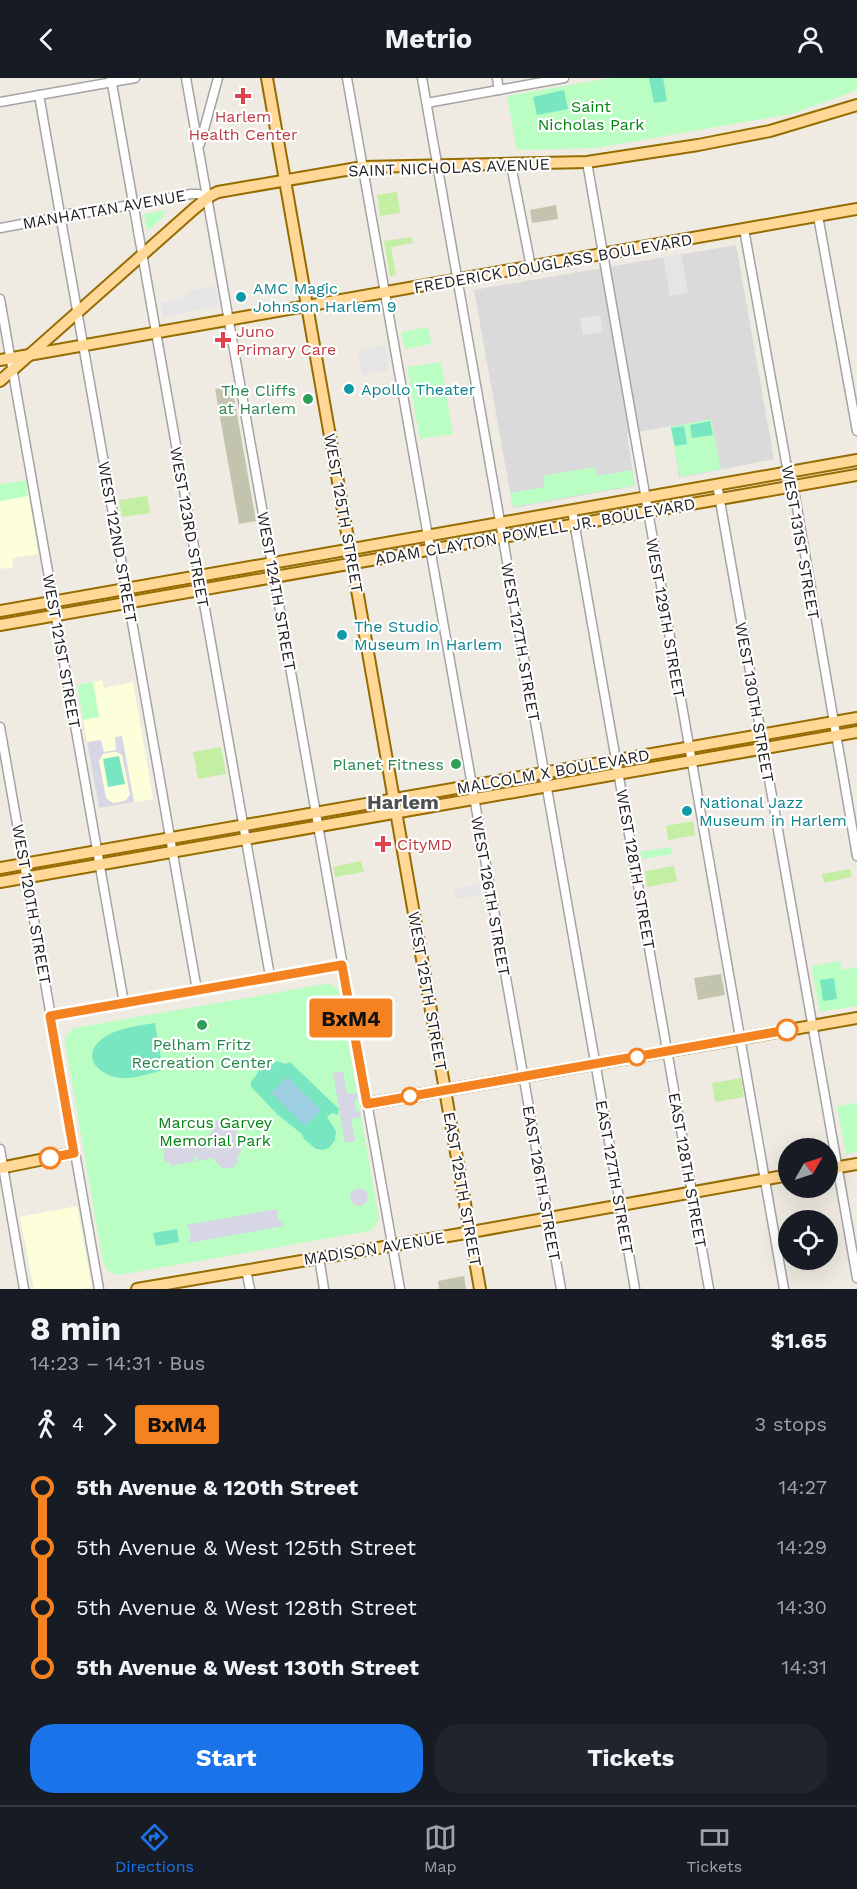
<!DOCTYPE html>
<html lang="en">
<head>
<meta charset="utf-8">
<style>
	body { margin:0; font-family:"Work Sans",sans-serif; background:#20242c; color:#f1f3f6; height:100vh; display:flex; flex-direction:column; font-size:22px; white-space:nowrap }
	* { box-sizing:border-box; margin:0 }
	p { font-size:20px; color:#9ea1a6 }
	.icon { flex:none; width:33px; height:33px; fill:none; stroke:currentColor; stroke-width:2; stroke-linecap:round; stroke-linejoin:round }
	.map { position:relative; height:1211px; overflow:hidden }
	.sheet { display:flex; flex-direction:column; background:#171b24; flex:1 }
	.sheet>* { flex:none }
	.badge { padding:0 12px; border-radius:4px; font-size:21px; line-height:39px }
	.needle { width:39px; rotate:51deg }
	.fabs { position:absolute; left:778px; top:1060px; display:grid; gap:12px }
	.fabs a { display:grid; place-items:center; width:60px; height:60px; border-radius:50%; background:#171b24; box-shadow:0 6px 24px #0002; font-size:30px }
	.map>.badge { position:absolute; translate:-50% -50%; box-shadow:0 0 0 3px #fff }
	.legs { display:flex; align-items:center; gap:9px; height:66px; padding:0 30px; font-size:20px }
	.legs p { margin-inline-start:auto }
	.summary { display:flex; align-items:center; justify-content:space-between; height:102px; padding:0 30px }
	h1 { font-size:33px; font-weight:700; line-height:45px }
	.cta { display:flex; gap:12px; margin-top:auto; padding:12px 30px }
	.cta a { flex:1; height:69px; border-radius:24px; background:#1a73e8; color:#fff; font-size:24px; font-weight:700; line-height:69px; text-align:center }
	.cta a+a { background:#20242c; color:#f1f3f6 }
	ul { padding:0 30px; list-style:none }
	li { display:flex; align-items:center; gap:21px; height:60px; font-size:22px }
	li i { display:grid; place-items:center; width:9px; height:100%; margin:0 8px; background:currentColor }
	li i::after { content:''; width:15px; height:15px; margin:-8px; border:4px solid; border-radius:50%; background:#171b24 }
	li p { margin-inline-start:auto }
	li:first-child i { background:linear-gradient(#0000 50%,currentColor 0) }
	li:last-child i { background:linear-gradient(currentColor 50%,#0000 0) }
	header { display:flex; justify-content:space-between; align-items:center; height:78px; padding:0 30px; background:#171b24; font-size:27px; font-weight:700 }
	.tabs { display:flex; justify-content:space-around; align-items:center; height:84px; border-top:2px solid #363941; background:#171b24; font-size:16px; color:#9ea1a6 }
	.tabs a { display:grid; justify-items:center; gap:3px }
	.tabs .active { color:#1a73e8 }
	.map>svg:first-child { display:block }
	.residential { fill:#dbdada }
	.education { fill:#fdffdb }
	.construction { fill:#c3c4ad }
	.grass { fill:#c4eea3 }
	.park { fill:#bafec3 }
	.pitch { fill:#78e6c1 }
	.parking { fill:#e5e5e5 }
	.plaza { fill:#d7d6e5; fill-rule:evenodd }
	.water { fill:#9ecee1 }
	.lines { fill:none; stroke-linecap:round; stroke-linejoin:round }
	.minor-casing { stroke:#a4a4a4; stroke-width:11 }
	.major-casing { stroke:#966c00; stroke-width:14 }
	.minor { stroke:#fff; stroke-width:8 }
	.major { stroke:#ffd797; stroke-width:10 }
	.line-1-casing { stroke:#fff; stroke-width:14 }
	.line-1 { stroke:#f58220; stroke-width:9 }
	.health-dot { fill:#e0444e; stroke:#fff; stroke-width:2 }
	.culture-dot { fill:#0f9aa8; stroke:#fff; stroke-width:2 }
	.leisure-dot { fill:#2e9e5b; stroke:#fff; stroke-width:2 }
	.stop-1-dot { fill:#fff; stroke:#f58220; stroke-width:3 }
	.labels { text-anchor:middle; stroke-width:4.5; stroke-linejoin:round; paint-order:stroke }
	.park-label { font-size:16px; fill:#028413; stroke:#fff }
	.health-label { font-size:16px; fill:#be3a42; stroke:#fff; text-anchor:start }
	.street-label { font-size:16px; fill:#1d1d1d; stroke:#fff }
	.culture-label { font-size:16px; fill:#0d838f; stroke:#fff; text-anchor:start }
	.leisure-label { font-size:16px; fill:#27864d; stroke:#fff; text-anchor:end }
	.quarter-label { font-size:20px; font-weight:bold; fill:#505050; stroke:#fff }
</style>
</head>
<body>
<header><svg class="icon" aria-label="back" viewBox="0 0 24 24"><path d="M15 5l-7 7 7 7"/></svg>Metrio<svg class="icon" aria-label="person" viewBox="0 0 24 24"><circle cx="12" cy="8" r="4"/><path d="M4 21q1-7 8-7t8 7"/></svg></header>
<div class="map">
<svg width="857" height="1211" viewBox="0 0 857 1211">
	<rect width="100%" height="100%" fill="#efebe2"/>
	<path class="residential" d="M736,167L774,381L679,400L671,348L627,356L635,408L513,430L474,212Z"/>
	<g class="education">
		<path d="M26,402L38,476L12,480L13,489L0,491V406Z"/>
		<path d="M102,602L104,610L133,604L153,721L99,730L77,607Z"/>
		<path d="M77,1128L92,1209L80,1211H34L20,1139Z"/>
	</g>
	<g class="construction">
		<path d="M556,127L558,141L532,145L530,132Z"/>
		<path d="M232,308L256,443L239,446L215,311Z"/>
		<path d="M721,896L725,917L698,922L694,900Z"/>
		<path d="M464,1198L466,1211H439L438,1203Z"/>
	</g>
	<g class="grass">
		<path d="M397,114L400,135L380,138L377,117Z"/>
		<path d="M412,159L413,165L391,169L396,197L390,198L384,163Z"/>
		<path d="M147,418L150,435L122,439L119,422Z"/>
		<path d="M221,669L226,696L198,701L193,674Z"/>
		<path d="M693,743L695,757L668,762L666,748Z"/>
		<path d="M361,783L364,794L335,799L333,789Z"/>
		<path d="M674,788L677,803L647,809L645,793Z"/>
		<path d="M850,791L852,799L824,805L822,796Z"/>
		<path d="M741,1000L744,1019L715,1024L712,1005Z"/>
	</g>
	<g class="park">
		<path d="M610,0H857V12L791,36L595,70L517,72L507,18Z"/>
		<path d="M165,132L163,140L147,153L144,136Z"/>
		<path d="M428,249L431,266L405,271L401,254Z"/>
		<path d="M441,284L453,356L420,361L407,289Z"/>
		<path d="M711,341L721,391L680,399L670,349Z"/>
		<path d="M595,389L597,398L632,392L635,407L513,429L510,415L544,409L543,398Z"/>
		<path d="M26,402L28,418L0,423V406Z"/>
		<path d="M93,604L99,639L83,642L77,607Z"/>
		<path d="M671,769L672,776L642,781L640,774Z"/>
		<path d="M840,883L842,892L857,889V928L820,934L811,888Z"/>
		<path d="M326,906H330L339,913L379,1141L373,1150L369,1153L119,1197L108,1193L103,1185L65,963V959L74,950Z"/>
		<path d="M857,1025V1074L846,1076L837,1028Z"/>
	</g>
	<g class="pitch">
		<path d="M649,0H663L667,23L654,25Z"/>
		<path d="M564,12L568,31L537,37L533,19Z"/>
		<path d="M710,343L713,357L692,360L690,347Z"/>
		<path d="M684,348L687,366L675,368L671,350Z"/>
		<path d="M119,678L125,706L108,709L103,681Z"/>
		<path d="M834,900L837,921L823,923L820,902Z"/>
		<path d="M155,945L163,992C150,995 136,1001 122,1000C101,999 79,979 102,961C116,950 137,948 155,945Z"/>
		<path d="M277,983L286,986L290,984L339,1031L338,1037L332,1035L327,1039L336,1053L335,1062L329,1070L324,1072L316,1071L304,1061L302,1056L278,1037L251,1009V1004L259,993L264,989H269Z"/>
		<path d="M177,1151L179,1164L156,1168L153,1155Z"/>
	</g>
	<g class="parking">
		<path d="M681,175L688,215L670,218L663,179Z"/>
		<path d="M214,208L219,228L163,239L160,225L186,220L185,214Z"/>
		<path d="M600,237L603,254L583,257L580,240Z"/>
		<path d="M385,267L389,292L362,297L358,272Z"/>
		<path d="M479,806L481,817L455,821L454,811Z"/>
	</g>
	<g class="plaza">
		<path d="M122,658L134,724L99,730L87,664L101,662L104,674L116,672L115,659ZM113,674H117L122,677L130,717L125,723L113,725L106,720L99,683L103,676Z"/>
		<circle cx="327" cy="940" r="10"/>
		<path d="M343,993L347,1016L357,1015L358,1021L354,1022L356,1033H360L361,1039L351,1041L355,1063L345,1065L333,995Z"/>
		<path d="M220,1041L228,1043L231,1045L234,1052H236L241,1063V1076H238V1084L233,1090H222L212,1080L197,1083L198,1081L196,1078L193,1080L195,1083L171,1088L170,1085L165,1084L163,1071L167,1068L166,1065L208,1057L211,1055L214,1045Z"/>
		<circle cx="359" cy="1119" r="9"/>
		<path d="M277,1131L278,1140L284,1148L189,1165L191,1155L186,1147Z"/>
	</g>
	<path class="water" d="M287,999L321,1032L305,1048L271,1015Z"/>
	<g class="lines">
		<defs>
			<g id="minor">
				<path d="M111,0L270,898"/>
				<path d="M186,0L400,1211"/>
				<path d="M347,0L561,1211"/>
				<path d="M422,0L635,1211"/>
				<path d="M497,0L499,12"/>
				<path d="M39,17L197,912"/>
				<path d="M0,24L135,0"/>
				<path d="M427,25L564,0"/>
				<path d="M200,66L218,0"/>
				<path d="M587,84L784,1211"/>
				<path d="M511,87L531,189"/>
				<path d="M818,138L857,353"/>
				<path d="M0,150L49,141L67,136L91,134L191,116H198L207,120"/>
				<path d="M744,151L786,384L795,418L857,778"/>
				<path d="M0,221L124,925"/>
				<path d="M717,406L857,1200"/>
				<path d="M572,432L709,1211"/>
				<path d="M0,649L99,1211"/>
				<path d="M50,938L342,887"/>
				<path d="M0,1071L24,1211"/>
				<path d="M319,1179L324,1211"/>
				<path d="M246,1192L250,1211"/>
			</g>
			<g id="major">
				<path d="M267,0L480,1211"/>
				<path d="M0,282L857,131"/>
				<path d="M0,303L195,130L210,118L218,114L363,89L587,84L698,67L770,53L857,27"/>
				<path d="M0,533L857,382"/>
				<path d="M0,547L857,397"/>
				<path d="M0,790L857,640"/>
				<path d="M0,804L857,654"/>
				<path d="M367,1026L857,940"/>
				<path d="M0,1090L74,1075"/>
				<path d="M828,1091L857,1086"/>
				<path d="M137,1211L460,1156L789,1097"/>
			</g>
		</defs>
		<use href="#minor" class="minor-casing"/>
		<use href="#major" class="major-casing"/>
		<use href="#minor" class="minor"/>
		<use href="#major" class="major"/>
	</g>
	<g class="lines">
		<defs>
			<path id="line-1" d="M50,1080L74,1075L50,938L342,887L367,1026L787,952"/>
		</defs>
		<use href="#line-1" class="line-1-casing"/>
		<use href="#line-1" class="line-1"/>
	</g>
	<g class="health-dot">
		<path d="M240 9h6v6h6v6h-6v6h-6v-6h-6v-6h6z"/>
		<path d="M220 253h6v6h6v6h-6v6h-6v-6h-6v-6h6z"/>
		<path d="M380 757h6v6h6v6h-6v6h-6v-6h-6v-6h6z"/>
	</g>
	<g class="culture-dot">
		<circle cx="241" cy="219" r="6"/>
		<circle cx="349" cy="311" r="6"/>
		<circle cx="342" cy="557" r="6"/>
		<circle cx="687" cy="733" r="6"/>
	</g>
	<g class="leisure-dot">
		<circle cx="308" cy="321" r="6"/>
		<circle cx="456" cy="686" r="6"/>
		<circle cx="202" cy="947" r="6"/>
	</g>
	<g class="stop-1-dot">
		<circle cx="787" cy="952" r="10"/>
		<circle cx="637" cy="979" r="8"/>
		<circle cx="410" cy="1018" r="8"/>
		<circle cx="50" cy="1080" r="10"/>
	</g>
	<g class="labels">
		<g class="park-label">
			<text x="591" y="34">Saint<tspan x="591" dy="18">Nicholas Park</tspan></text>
			<text x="215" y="1050">Marcus Garvey<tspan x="215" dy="18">Memorial Park</tspan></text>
		</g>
		<g class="health-label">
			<text x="243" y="44" text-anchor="middle">Harlem<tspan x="243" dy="18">Health Center</tspan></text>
			<text x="236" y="259">Juno<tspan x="236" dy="18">Primary Care</tspan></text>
			<text x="397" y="772">CityMD</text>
		</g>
		<g class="street-label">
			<text transform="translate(449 89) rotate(-2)" y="6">SAINT NICHOLAS AVENUE</text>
			<text transform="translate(104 131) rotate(-10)" y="6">MANHATTAN AVENUE</text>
			<text transform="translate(553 185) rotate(-10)" y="6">FREDERICK DOUGLASS BOULEVARD</text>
			<text transform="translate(344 435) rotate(80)" y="6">WEST 125TH STREET</text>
			<text transform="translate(190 449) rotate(80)" y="6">WEST 123RD STREET</text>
			<text transform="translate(535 453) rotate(-10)" y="6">ADAM CLAYTON POWELL JR. BOULEVARD</text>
			<text transform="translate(118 464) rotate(80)" y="6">WEST 122ND STREET</text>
			<text transform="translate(801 464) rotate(80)" y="6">WEST 131ST STREET</text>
			<text transform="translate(277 513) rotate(80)" y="6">WEST 124TH STREET</text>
			<text transform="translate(666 540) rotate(80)" y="6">WEST 129TH STREET</text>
			<text transform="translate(521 564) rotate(80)" y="6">WEST 127TH STREET</text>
			<text transform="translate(62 573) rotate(80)" y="6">WEST 121ST STREET</text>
			<text transform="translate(755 624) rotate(80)" y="6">WEST 130TH STREET</text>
			<text transform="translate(553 693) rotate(-10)" y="6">MALCOLM X BOULEVARD</text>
			<text transform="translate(636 791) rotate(80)" y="6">WEST 128TH STREET</text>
			<text transform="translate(491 818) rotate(80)" y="6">WEST 126TH STREET</text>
			<text transform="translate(32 826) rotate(80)" y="6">WEST 120TH STREET</text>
			<text transform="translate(428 913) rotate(80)" y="6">WEST 125TH STREET</text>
			<text transform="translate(688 1092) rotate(80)" y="6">EAST 128TH STREET</text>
			<text transform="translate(615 1099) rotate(80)" y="6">EAST 127TH STREET</text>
			<text transform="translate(542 1105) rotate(80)" y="6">EAST 126TH STREET</text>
			<text transform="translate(463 1111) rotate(80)" y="6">EAST 125TH STREET</text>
			<text transform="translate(374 1170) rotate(-9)" y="6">MADISON AVENUE</text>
		</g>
		<g class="culture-label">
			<text x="253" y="216">AMC Magic<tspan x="253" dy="18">Johnson Harlem 9</tspan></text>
			<text x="361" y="317">Apollo Theater</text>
			<text x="354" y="554">The Studio<tspan x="354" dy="18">Museum In Harlem</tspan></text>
			<text x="699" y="730">National Jazz<tspan x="699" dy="18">Museum in Harlem</tspan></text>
		</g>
		<g class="leisure-label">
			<text x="296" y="318">The Cliffs<tspan x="296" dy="18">at Harlem</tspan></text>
			<text x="444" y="692">Planet Fitness</text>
			<text x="202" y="972" text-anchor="middle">Pelham Fritz<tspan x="202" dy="18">Recreation Center</tspan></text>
		</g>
		<g class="quarter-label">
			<text x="403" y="731">Harlem</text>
		</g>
	</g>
</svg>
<div class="fabs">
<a><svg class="needle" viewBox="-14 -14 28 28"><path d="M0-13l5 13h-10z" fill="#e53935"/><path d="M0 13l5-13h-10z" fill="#9ea1a6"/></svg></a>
<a><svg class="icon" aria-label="locate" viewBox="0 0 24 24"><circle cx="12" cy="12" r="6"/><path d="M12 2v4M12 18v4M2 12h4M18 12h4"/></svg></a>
</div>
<b class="badge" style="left:351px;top:940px;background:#f58220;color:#111">BxM4</b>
</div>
<section class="sheet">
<div class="summary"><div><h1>8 min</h1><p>14:23 – 14:31 · Bus</p></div><b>$1.65</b></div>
<div class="legs"><svg class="icon" aria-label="walk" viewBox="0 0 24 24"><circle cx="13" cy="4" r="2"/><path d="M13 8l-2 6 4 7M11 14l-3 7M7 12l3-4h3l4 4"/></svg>4<svg class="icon" aria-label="forward" viewBox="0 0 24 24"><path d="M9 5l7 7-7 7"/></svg><b class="badge" style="background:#f58220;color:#111">BxM4</b><p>3 stops</p></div>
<ul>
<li><i style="color:#f58220"></i><b>5th Avenue &amp; 120th Street</b><p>14:27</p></li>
<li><i style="color:#f58220"></i><span>5th Avenue &amp; West 125th Street</span><p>14:29</p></li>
<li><i style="color:#f58220"></i><span>5th Avenue &amp; West 128th Street</span><p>14:30</p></li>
<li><i style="color:#f58220"></i><b>5th Avenue &amp; West 130th Street</b><p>14:31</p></li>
</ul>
<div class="cta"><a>Start</a><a>Tickets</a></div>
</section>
<nav class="tabs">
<a class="active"><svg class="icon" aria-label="directions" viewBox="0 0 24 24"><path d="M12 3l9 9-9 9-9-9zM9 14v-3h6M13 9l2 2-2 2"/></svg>Directions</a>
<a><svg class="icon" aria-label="map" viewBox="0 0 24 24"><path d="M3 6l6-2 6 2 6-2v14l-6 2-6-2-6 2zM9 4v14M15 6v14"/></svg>Map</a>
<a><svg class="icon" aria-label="tickets" viewBox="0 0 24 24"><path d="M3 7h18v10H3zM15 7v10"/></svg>Tickets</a>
</nav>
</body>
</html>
